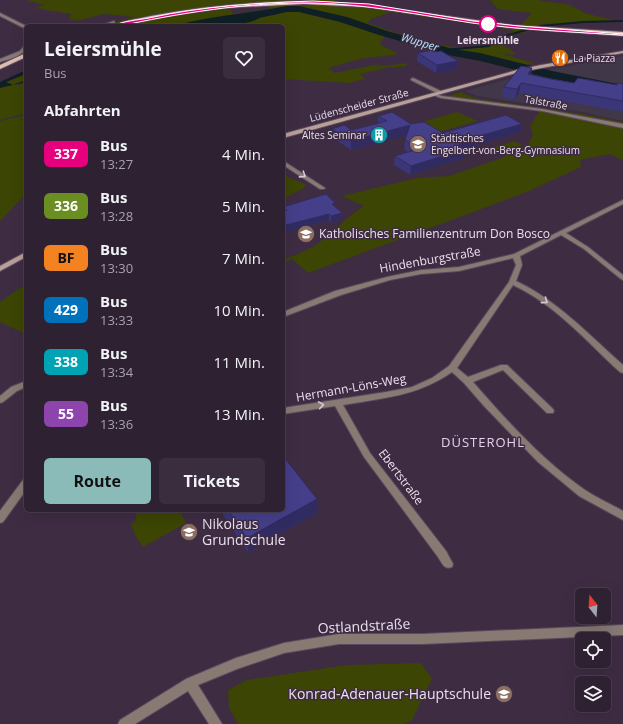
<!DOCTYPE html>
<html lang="de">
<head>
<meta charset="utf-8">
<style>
	body { margin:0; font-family:"Open Sans",sans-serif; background:#3a2e3e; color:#f1f3f6; height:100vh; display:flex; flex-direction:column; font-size:15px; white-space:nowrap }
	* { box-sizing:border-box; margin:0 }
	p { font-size:13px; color:#a7a3ac }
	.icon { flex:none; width:22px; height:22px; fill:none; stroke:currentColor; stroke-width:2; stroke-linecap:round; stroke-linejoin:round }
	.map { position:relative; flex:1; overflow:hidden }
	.sheet { position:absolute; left:24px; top:24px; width:261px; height:488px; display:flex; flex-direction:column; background:#2e2132; border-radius:6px; box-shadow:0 4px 16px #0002,0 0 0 1px #493e4d }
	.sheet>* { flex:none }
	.badge { padding:0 8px; border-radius:6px; font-size:14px; line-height:26px }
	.needle { width:26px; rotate:343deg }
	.buttons { position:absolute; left:575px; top:588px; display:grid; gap:8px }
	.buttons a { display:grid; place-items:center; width:36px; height:36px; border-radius:6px; background:#2e2132; box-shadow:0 4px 16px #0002,0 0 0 1px #493e4d; font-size:20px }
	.map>.badge { position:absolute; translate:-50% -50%; box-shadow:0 0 0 2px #fff }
	h2 { padding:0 20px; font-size:15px; line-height:36px }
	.round { display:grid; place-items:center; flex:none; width:42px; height:42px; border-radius:6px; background:#3a2e3e }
	.summary { display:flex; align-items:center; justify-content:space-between; height:68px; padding:0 20px }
	h1 { font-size:19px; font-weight:700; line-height:30px }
	.primary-button { display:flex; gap:8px; margin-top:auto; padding:8px 20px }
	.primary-button a { flex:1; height:46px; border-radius:6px; background:#8bbbb9; color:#111; font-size:16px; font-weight:700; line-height:46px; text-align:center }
	.primary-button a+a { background:#3a2e3e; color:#f1f3f6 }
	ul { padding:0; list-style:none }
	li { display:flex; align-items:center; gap:12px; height:52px; padding:0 20px }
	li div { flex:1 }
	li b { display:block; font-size:15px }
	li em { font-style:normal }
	li .badge { min-width:44px; font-weight:700; text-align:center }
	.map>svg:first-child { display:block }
	.industrial { fill:#403748 }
	.green { fill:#3c4503; fill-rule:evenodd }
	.water { fill:#101f25 }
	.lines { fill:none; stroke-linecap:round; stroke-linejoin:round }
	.stream { stroke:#101f25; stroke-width:2 }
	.river { fill:#101f25; fill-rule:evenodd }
	.street-casing { stroke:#5a495e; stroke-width:2 }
	.secondary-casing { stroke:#5a495e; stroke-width:2 }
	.primary-casing { stroke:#5a495e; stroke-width:2 }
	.street { fill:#887973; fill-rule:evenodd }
	.secondary { fill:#b89f97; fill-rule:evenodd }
	.primary { fill:#ddbdb2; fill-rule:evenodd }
	.wall { fill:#3b3677 }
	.shaded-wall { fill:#302c61 }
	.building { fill:#453f8a; stroke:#302c61 }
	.oneway { stroke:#d7cbd5 }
	.line { fill:#e6007e; stroke:#fff }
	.stop-dot { fill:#fff; stroke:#e6007e; stroke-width:2 }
	.labels { text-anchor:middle; stroke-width:3; stroke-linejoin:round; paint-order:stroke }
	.far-stop-label { font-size:10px; font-weight:bold; fill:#ebdfee; stroke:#3e2c43 }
	.far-poi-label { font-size:10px; fill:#ebdfee; stroke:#3e2c43; text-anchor:start }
	.far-street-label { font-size:10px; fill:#ebdfee; stroke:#3e2c43 }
	.far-water-label { font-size:11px; font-style:italic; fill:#b3e6fc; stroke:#3e2c43 }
	.poi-label { font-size:12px; fill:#ebdfee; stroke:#3e2c43; text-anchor:start }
	.street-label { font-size:12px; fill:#ebdfee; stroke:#3e2c43 }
	.neighbourhood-label { font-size:13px; letter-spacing:1px; fill:#e6cfec; stroke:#3e2c43 }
	.near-poi-label { font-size:14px; fill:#ebdfee; stroke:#3e2c43; text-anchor:start }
	.near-street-label { font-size:14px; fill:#ebdfee; stroke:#3e2c43 }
</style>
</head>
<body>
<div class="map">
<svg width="623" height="724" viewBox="0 0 623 724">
	<rect width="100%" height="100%" fill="#3e2c43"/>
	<path class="industrial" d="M623,56V121L583,112L477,96L465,91L526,74Z"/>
	<g class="green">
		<path d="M27,0H336L331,3L532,31L511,35L502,42L505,46L515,53L513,55L498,53L534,63L513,69L471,59L425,51L434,47L387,34L379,44L399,54L360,59L328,68L335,73L374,65L385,66L406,63L407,66L385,68L360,74L365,79L349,83L283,79V26H195L203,24H237L264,14L223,17L183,26H121L174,15L233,7L231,10L233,14L270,9L265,4L228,6L133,21L110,26H101L134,17L104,14L77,21L69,19L71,14L35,8L44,5ZM391,12L501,28L514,31C505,35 498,41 489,44C457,57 399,33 367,23L371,19Z"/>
		<path d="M490,0H537L570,5L585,13L617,21L540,24L538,26L521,25L532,13L498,9Z"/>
		<path d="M26,74V80L14,84L18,85L26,82V108L24,109L26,113L0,120V84H8L6,82Z"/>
		<path d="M461,92L474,98L582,114L623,122V160L609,154L580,160L581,167L529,191L476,211L308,273L292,259L283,263V260C294,255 308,251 317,244C334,232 347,216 364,206L342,196L417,178L449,176L499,159L527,146L533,135L530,126L541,109L447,96Z"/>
		<path d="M457,112L478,121L431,134L415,124Z"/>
		<path d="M26,115V194L0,221V121Z"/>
		<path d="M514,141L523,145L501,153L492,148Z"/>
		<path d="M283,175L305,184L304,188L283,199Z"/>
		<path d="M26,284V334L0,322V302Z"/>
		<path d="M135,510H180L186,523L143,547L135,535L131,524L136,520Z"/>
		<path d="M421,663L432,679L412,720L404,724H238L229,708L228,690L247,680L347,665Z"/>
	</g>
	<g class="water">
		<path d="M262,14H264C252,28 222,23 205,24C197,24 190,26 183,26L223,17Z"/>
		<path d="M26,70V74L6,82L13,85L26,80V82L0,88V82Z"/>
	</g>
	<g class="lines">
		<path class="stream" d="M444,50L489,46L508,35L541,26L583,22L623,21"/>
		<path class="river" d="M287,6H299L347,17L387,31L453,49L480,53L552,71L623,85V93L552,79L480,61L448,55L379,35L340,22L299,12H287L264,17L199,26H179L181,24C216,15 252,13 287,6Z"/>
		<defs>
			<g id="street">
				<path d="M0,13L26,26V29L0,16Z"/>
				<path d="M114,21L115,23L105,26H99Z"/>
				<path d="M25,45H26C26,56 9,59 0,62V59L20,51Z"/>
				<path d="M413,78L443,92V93L439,94L411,80V79Z"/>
				<path d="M433,93L442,96L542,109L623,124V128L542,111L441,98L433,95Z"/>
				<path d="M283,161L285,162L325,188L324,189H320L283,165Z"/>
				<path d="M623,200V204L566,233L588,247L623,275V280L621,279L584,249L561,235L520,256L522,265L516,281C558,301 589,335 623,365V373L620,372C586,341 556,305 513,285L457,368L468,377L501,365H507L553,409L554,411L553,413H547L503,370L473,382C505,419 545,463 585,490C597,498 611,504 623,511V520L579,496L538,462L484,406L464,383L452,372C418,396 383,398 343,405L370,453L446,551L453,564L452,567C444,570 442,563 438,557L364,457L335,406L283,414V408L386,392L412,387L432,378L449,366L509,282L516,265L513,258L459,271L421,274L390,280L341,295L283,317V312L335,291L387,277L421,270L459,267L514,254Z"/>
				<path d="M26,381V387L17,391L3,402L0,403V396L11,387Z"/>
				<path d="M26,479V490L3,522L0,523V511L23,480Z"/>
				<path d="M623,625V635L423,644H339L284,653L237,669L198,685L222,724H209L188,691L135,724H118L120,720L186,679L236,658L284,643L339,634H423Z"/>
			</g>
			<g id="secondary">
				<path d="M623,51V53L520,72L283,138V134L517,70L541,65Z"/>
				<path d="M26,252V257L0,271V266Z"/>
			</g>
			<g id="primary">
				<path d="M304,1L367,5L512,25L623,32V36L512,28L367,7L304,4L223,8L168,16L121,26H113C123,20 139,19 151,16C202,6 253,2 304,1Z"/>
				<path d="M26,53V57L0,69V65Z"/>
			</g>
		</defs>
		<use href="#street" class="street-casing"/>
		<use href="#secondary" class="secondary-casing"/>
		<use href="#primary" class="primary-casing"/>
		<use href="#street" class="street"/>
		<use href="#secondary" class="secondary"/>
		<use href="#primary" class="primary"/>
	</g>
	<g class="wall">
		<path d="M418,53L457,69L436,73L417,61Z"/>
		<path d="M532,68L531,75L574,83L617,85L623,84V112L519,93L515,99L502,97L504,87Z"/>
		<path d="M26,103V110L25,109L24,104Z"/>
		<path d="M378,116L411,124L443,133L522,124L520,132L465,149L464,158L410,175L394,165L395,156L408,152L404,149L405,140L407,134L351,150L332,137V129L352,130L378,123Z"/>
		<path d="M283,207H335L342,219L331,223L329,220L286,232L283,229Z"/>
		<path d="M317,499V513L248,552L220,510H283Z"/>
	</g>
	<g class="shaded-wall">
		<path d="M458,61L457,69L436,73L437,65Z"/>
		<path d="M532,68L530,78L526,84L528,74Z"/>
		<path d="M521,83L519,93L515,99L517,89Z"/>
		<path d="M522,124L520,132L465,149L464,158L410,175L411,166L458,142Z"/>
		<path d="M410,125V134L351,150V141Z"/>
		<path d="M342,213V219L331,223V216Z"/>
		<path d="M329,214V220L286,232V225Z"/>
		<path d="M317,499V513L248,552L247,538Z"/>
	</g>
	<g class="building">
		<path d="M433,50L436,52L441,51L458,61L437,65L418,53Z"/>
		<path d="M521,66L532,68L528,74L551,79L574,83L578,78L617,85V83L623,84V101L521,83L517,89L504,87Z"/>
		<path d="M392,112L411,124L424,122L443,133L506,115L522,124L458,142L462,144L459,145L465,149L411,166L395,156L419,149L405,140L410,125L351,141L332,129L344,125L352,130L364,127L387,121L378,116Z"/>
		<path d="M326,194L335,203L332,204L342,213L331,216L329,214L286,225L283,223V212L287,210L283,207Z"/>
		<path d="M283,456L317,499L247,538L228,510H283Z"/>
	</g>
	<defs><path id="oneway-chevron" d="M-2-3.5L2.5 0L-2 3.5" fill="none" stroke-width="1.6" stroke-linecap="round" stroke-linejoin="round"/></defs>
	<g class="oneway">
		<use href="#oneway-chevron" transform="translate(303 175) rotate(33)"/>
		<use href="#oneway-chevron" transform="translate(545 301) rotate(36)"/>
		<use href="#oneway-chevron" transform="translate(321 405) rotate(-9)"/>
	</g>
	<path class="line" d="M313,1L369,4L473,21L519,26L623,34V35C573,32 522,30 472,23C419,15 367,4 313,3C247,2 180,13 115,27L113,26C123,21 138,20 149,18C203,6 258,3 313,1Z"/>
	<defs>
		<symbol id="restaurant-disc" viewBox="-11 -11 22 22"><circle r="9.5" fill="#e8710a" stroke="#3e2c43"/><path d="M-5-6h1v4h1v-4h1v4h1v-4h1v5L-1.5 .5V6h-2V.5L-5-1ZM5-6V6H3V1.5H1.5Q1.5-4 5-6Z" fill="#fff"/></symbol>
		<symbol id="building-disc" viewBox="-11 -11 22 22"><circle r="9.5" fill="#0f9aa8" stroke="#3e2c43"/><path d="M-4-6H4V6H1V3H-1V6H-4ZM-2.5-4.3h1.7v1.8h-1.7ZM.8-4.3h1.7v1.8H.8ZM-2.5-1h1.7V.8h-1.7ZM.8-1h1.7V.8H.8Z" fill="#fff"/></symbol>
		<symbol id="school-disc" viewBox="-11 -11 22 22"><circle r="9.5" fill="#8d6e63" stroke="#3e2c43"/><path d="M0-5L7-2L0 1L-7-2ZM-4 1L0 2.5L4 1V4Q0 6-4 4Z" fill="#fff"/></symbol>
	</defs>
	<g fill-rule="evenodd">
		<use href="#restaurant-disc" x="550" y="48" width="20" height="20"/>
		<use href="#building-disc" x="369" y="125" width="20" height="20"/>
		<use href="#school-disc" x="408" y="134" width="20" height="20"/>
		<use href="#school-disc" x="296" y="224" width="20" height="20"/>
		<use href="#school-disc" x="179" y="522" width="20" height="20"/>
		<use href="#school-disc" x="494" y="684" width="20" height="20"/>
	</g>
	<circle class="stop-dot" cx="488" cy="24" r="8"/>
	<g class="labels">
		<g class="far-stop-label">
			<text x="488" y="44">Leiersmühle</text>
		</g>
		<g class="far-poi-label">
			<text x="573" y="62">La Piazza</text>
			<text x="366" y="139" text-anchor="end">Altes Seminar</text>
			<text x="431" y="142">Städtisches<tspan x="431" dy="12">Engelbert-von-Berg-Gymnasium</tspan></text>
		</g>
		<g class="far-street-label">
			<text transform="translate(546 102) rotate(10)" y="4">Talstraße</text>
			<text transform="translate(359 105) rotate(-15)" y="4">Lüdenscheider Straße</text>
		</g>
		<g class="far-water-label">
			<text transform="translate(420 42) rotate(17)" y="4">Wupper</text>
		</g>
		<g class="poi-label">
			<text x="319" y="238">Katholisches Familienzentrum Don Bosco</text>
		</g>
		<g class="street-label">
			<text transform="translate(430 260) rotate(-10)" y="4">Hindenburgstraße</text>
			<text transform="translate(351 388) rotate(-10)" y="4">Hermann-Löns-Weg</text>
			<text transform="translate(401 477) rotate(53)" y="4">Ebertstraße</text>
		</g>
		<g class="neighbourhood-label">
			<text x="483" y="447">DÜSTEROHL</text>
		</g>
		<g class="near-poi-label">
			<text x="202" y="529">Nikolaus<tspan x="202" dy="16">Grundschule</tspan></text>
			<text x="491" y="699" text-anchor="end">Konrad-Adenauer-Hauptschule</text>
		</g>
		<g class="near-street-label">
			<text transform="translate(364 626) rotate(-3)" y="5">Ostlandstraße</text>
		</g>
	</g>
</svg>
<div class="buttons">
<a><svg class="needle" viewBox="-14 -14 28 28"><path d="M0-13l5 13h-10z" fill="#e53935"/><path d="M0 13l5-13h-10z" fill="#a7a3ac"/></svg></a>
<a><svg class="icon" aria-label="locate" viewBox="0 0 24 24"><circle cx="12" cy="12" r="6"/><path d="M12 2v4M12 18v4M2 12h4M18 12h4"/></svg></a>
<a><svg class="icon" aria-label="layers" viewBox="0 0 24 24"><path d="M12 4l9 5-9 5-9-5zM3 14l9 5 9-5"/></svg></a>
</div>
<section class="sheet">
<div class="summary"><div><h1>Leiersmühle</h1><p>Bus</p></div><a class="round"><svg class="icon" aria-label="heart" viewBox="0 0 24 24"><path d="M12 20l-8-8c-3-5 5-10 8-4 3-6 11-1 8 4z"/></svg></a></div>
<h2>Abfahrten</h2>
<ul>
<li><span class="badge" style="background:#e6007e;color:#fff">337</span><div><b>Bus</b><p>13:27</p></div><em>4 Min.</em></li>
<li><span class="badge" style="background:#6b8e23;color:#fff">336</span><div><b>Bus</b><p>13:28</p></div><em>5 Min.</em></li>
<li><span class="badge" style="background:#f58220;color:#111">BF</span><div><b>Bus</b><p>13:30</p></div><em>7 Min.</em></li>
<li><span class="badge" style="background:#0072bc;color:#fff">429</span><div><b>Bus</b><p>13:33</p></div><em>10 Min.</em></li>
<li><span class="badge" style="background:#00a3b4;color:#fff">338</span><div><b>Bus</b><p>13:34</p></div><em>11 Min.</em></li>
<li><span class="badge" style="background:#8e44ad;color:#fff">55</span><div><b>Bus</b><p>13:36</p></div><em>13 Min.</em></li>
</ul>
<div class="primary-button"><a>Route</a><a>Tickets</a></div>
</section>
</div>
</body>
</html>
